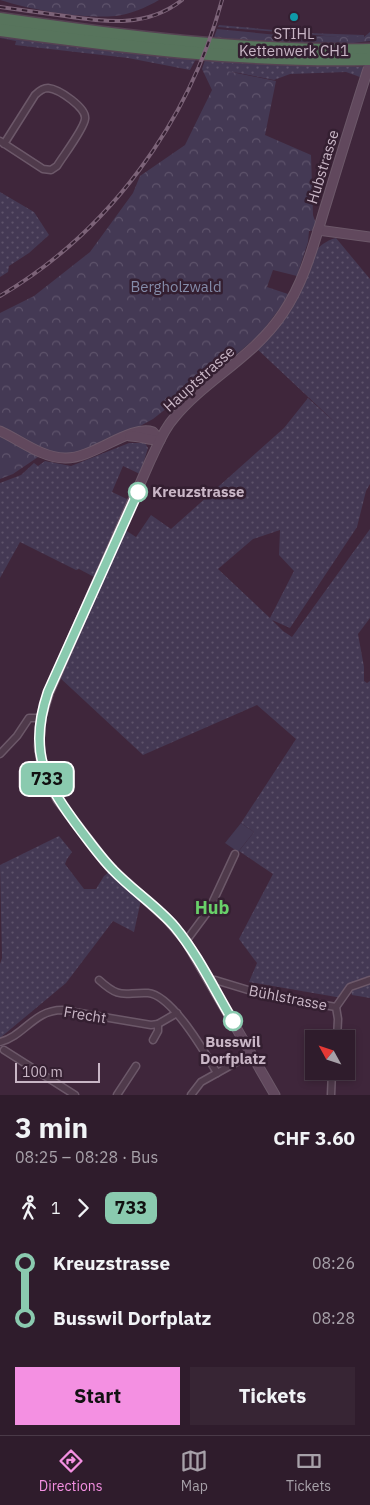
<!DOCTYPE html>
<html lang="en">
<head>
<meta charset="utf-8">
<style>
	body { margin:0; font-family:"IBM Plex Sans",sans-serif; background:#372534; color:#f1f3f6; height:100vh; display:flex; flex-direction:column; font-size:19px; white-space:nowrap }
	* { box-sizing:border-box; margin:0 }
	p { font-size:16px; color:#a7a1a9 }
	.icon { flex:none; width:28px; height:28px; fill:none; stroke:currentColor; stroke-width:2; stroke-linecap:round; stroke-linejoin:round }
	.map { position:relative; height:1095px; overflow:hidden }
	.drawer { display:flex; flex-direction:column; background:#2f1c2c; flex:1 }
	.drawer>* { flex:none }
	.badge { padding:0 10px; border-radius:8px; font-size:18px; line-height:32px }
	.needle { width:32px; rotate:310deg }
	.buttons { position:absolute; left:305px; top:1030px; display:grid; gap:10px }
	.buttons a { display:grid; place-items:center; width:50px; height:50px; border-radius:0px; background:#2f1c2c; box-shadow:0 2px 8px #0003,0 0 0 1px #4a3a48; font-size:25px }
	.scale { position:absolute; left:15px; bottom:12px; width:85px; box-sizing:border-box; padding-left:5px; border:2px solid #c9b6c6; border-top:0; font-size:14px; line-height:18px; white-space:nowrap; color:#c9b6c6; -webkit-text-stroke:4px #341f31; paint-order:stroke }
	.map>.badge { position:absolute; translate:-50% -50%; box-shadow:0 0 0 2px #fff }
	.legs { display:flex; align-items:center; gap:8px; height:55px; padding:0 15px; font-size:16px }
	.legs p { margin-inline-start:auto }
	.headline { display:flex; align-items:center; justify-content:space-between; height:85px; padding:0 15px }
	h1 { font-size:28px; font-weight:700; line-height:38px }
	.action { display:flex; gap:10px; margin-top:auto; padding:10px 15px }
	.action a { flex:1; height:58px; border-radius:0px; background:#f490e2; color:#111; font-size:20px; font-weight:700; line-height:58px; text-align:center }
	.action a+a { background:#372534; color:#f1f3f6 }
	ul { padding:0 15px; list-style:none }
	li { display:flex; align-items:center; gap:18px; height:55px; font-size:19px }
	li i { display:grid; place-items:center; width:8px; height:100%; margin:0 6px; background:currentColor }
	li i::after { content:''; width:12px; height:12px; margin:-6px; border:4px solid; border-radius:50%; background:#2f1c2c }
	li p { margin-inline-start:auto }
	li:first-child i { background:linear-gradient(#0000 50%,currentColor 0) }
	li:last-child i { background:linear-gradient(currentColor 50%,#0000 0) }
	.tabs { display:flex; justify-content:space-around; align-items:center; height:70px; border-top:1px solid #4a3a48; background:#2f1c2c; font-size:14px; color:#a7a1a9 }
	.tabs a { display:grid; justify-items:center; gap:2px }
	.tabs .active { color:#f490e2 }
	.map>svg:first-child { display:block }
	.grass { fill:url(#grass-dots); fill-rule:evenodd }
	.forest { fill:url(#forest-crowns) }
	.pitch { fill:#443954 }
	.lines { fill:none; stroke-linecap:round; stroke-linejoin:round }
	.street-casing { stroke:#6c5869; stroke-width:9 }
	.secondary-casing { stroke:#6c5869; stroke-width:11 }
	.highway-casing { stroke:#564253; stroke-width:15 }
	.street { stroke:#4f3a4b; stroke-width:6 }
	.secondary { stroke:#61485d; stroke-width:9 }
	.highway { stroke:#57745c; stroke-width:12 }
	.rail-casing { stroke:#7c6378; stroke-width:4 }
	.rail { stroke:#341f31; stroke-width:2; stroke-dasharray:5.5; stroke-linecap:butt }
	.line-1-casing { stroke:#fff; stroke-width:11 }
	.line-1 { stroke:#8acaaf; stroke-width:8 }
	.culture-dot { fill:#0f9aa8; stroke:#341f31; stroke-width:2 }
	.stop-1-dot { fill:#fff; stroke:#8acaaf; stroke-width:2.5 }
	.labels { text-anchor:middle; stroke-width:5; stroke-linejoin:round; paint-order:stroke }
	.poi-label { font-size:15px; fill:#c9b6c6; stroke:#341f31 }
	.street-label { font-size:15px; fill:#c9b6c6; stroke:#341f31 }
	.park-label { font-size:15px; fill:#848ba8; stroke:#341f31 }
	.stop-label { font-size:15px; font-weight:bold; fill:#c9b6c6; stroke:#341f31; text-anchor:start }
	.quarter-label { font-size:18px; font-weight:bold; fill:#69d169; stroke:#341f31 }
</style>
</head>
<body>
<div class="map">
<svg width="370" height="1095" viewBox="0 0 370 1095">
	<defs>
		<pattern id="grass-dots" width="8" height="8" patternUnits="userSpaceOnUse" patternTransform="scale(1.25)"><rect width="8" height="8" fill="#443954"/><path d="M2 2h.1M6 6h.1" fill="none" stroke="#5e536b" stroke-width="1.8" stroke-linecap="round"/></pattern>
		<pattern id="forest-crowns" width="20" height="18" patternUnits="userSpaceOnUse" patternTransform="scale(1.25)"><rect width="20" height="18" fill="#443954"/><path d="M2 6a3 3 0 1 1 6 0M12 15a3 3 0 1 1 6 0" fill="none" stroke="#5e536b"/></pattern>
	</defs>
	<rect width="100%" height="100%" fill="#3f263b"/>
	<g class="grass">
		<path d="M219,25L307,33L364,35V37H338L218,27Z"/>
		<path d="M0,34L196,59L190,70L128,58L15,45L16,41L0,38Z"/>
		<path d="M205,60L363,67L360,77L346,72L290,74L274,80L239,73L202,69Z"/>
		<path d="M0,192L34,212L49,235L29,253L9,266L8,272L0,277Z"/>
		<path d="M336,238L370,279V484L366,491L357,527L290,628L272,620L283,631L292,637L370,529V618L358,634L364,667V681L367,683L370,681V998L352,995L350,988L342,998L249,982L257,963L239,939L273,874L239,851L254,832L241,823L296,739L257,705L143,755L58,676L122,528L136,537L151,515L171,529L284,428L308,398L339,426L255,347C262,339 270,331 276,323C294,298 303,246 336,238ZM280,530L279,555L294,571L270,618L218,569L253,539Z"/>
		<path d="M129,443H145L148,448L140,474L123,466L112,492L129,500L96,578L79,569L76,570L20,542L0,578V483L21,475L34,463L38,466L45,461L71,466Z"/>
		<path d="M59,836L72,852L67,859L65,864L84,889H96L104,876L109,872L141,900L134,932L113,921L66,983L0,1038V964L2,958L0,865Z"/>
	</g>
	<g class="forest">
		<path d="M0,0H159C147,7 129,15 115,16C81,19 32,10 0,0Z"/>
		<path d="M217,29L278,35L364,37L370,32V41L353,43L237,40L214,37Z"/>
		<path d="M202,69H217L276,81L265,135L311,155L313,215L318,230L309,231L308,242L297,276L273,270L267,287L288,294L280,308L261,333L213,375L195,386L153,419L131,431L84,451L64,455L47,451L13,474L0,479V313L34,296L90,252L133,193L140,176L185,145L212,90Z"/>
	</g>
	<path class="pitch" d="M241,823L254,832L238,852L225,843Z"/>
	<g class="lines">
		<defs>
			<g id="street">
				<path d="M0,141L43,169L51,170L57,166C63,156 84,129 85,119C87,108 59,89 48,88C43,88 39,91 35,95L4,144"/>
				<path d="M0,754L17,736L29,718H41"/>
				<path d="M186,941L209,910L235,854"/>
				<path d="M99,980C121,1000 123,992 148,993C172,995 206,1054 217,1073"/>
				<path d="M210,982L215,980L268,996L336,1007L338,1019L337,1039"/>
				<path d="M336,1007L350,987L370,980"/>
				<path d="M153,1040L158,1031V1024"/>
				<path d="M0,1042C24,1036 34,1010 62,1010L151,1025L158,1024L177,1013"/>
				<path d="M4,1050L75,1095"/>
				<path d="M117,1095L136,1066"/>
				<path d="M191,1095L201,1082L251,1054"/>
				<path d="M331,1095L332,1071"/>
			</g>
			<g id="secondary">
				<path d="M318,230L370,237"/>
				<path d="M0,431C20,440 42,458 65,458C93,459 130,424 153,432L160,440"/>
				<path d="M130,436C140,436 151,441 160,440"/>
				<path d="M275,1095L186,941L167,919L114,871L104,860L58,800L50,785L41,759L39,746L41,718L49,692L150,461C157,447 163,430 174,418C206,379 253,358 283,313C306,279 315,239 327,201C341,155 355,109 370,63"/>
			</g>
			<g id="highway">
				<path d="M0,19C123,37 246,52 370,50"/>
				<path d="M0,30C123,47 246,62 370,59"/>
			</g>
		</defs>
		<use href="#street" class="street-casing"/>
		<use href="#secondary" class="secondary-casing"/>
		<use href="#highway" class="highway-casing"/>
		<use href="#street" class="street"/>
		<use href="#secondary" class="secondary"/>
		<use href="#highway" class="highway"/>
		<defs>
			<g id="rail">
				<path d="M0,7C22,10 43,13 65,16C106,22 147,28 182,0"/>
				<path d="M0,296C109,232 189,122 222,0"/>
			</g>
		</defs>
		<use href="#rail" class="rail-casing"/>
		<use href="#rail" class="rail"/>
	</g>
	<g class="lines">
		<defs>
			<path id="line-1" d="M138,492L48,692C27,754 46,784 82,832C92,845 102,859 113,870C133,891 157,906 175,927C198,955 214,989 233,1021"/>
		</defs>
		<use href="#line-1" class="line-1-casing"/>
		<use href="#line-1" class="line-1"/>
	</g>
	<circle class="culture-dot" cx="294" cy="17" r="5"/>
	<g class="stop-1-dot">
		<circle cx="138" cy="492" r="9"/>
		<circle cx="233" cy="1021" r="9"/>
	</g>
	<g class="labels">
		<g class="poi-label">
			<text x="294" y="39">STIHL<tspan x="294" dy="17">Kettenwerk CH1</tspan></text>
		</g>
		<g class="street-label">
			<text transform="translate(323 167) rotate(-73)" y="5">Hubstrasse</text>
			<text transform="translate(199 379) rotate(-42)" y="5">Hauptstrasse</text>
			<text transform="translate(288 998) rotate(11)" y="5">Bühlstrasse</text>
			<text transform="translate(85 1015) rotate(9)" y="5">Frecht</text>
		</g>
		<g class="park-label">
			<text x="176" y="292">Bergholzwald</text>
		</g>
		<g class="stop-label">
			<text x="152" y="497">Kreuzstrasse</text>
			<text x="233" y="1047" text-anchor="middle">Busswil<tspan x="233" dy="17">Dorfplatz</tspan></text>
		</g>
		<g class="quarter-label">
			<text x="212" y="914">Hub</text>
		</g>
	</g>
</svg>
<div class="buttons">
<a><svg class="needle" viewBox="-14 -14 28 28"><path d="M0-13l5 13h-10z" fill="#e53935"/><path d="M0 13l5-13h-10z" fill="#a7a1a9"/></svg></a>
</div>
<div class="scale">100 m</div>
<b class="badge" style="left:47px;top:779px;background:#8acaaf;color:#111">733</b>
</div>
<section class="drawer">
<div class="headline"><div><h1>3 min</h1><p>08:25 – 08:28 · Bus</p></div><b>CHF 3.60</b></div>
<div class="legs"><svg class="icon" aria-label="walk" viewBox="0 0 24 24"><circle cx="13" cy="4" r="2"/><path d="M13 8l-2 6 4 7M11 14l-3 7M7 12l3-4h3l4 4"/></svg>1<svg class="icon" aria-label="forward" viewBox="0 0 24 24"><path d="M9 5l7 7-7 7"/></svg><b class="badge" style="background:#8acaaf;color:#111">733</b></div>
<ul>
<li><i style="color:#8acaaf"></i><b>Kreuzstrasse</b><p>08:26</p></li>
<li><i style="color:#8acaaf"></i><b>Busswil Dorfplatz</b><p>08:28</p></li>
</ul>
<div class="action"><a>Start</a><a>Tickets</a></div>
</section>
<nav class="tabs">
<a class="active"><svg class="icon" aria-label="directions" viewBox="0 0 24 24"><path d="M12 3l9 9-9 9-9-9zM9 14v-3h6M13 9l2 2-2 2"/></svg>Directions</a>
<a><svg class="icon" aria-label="map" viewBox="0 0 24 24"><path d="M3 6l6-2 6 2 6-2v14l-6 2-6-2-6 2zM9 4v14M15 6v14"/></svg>Map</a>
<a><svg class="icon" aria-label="tickets" viewBox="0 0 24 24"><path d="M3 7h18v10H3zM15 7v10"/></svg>Tickets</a>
</nav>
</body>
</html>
